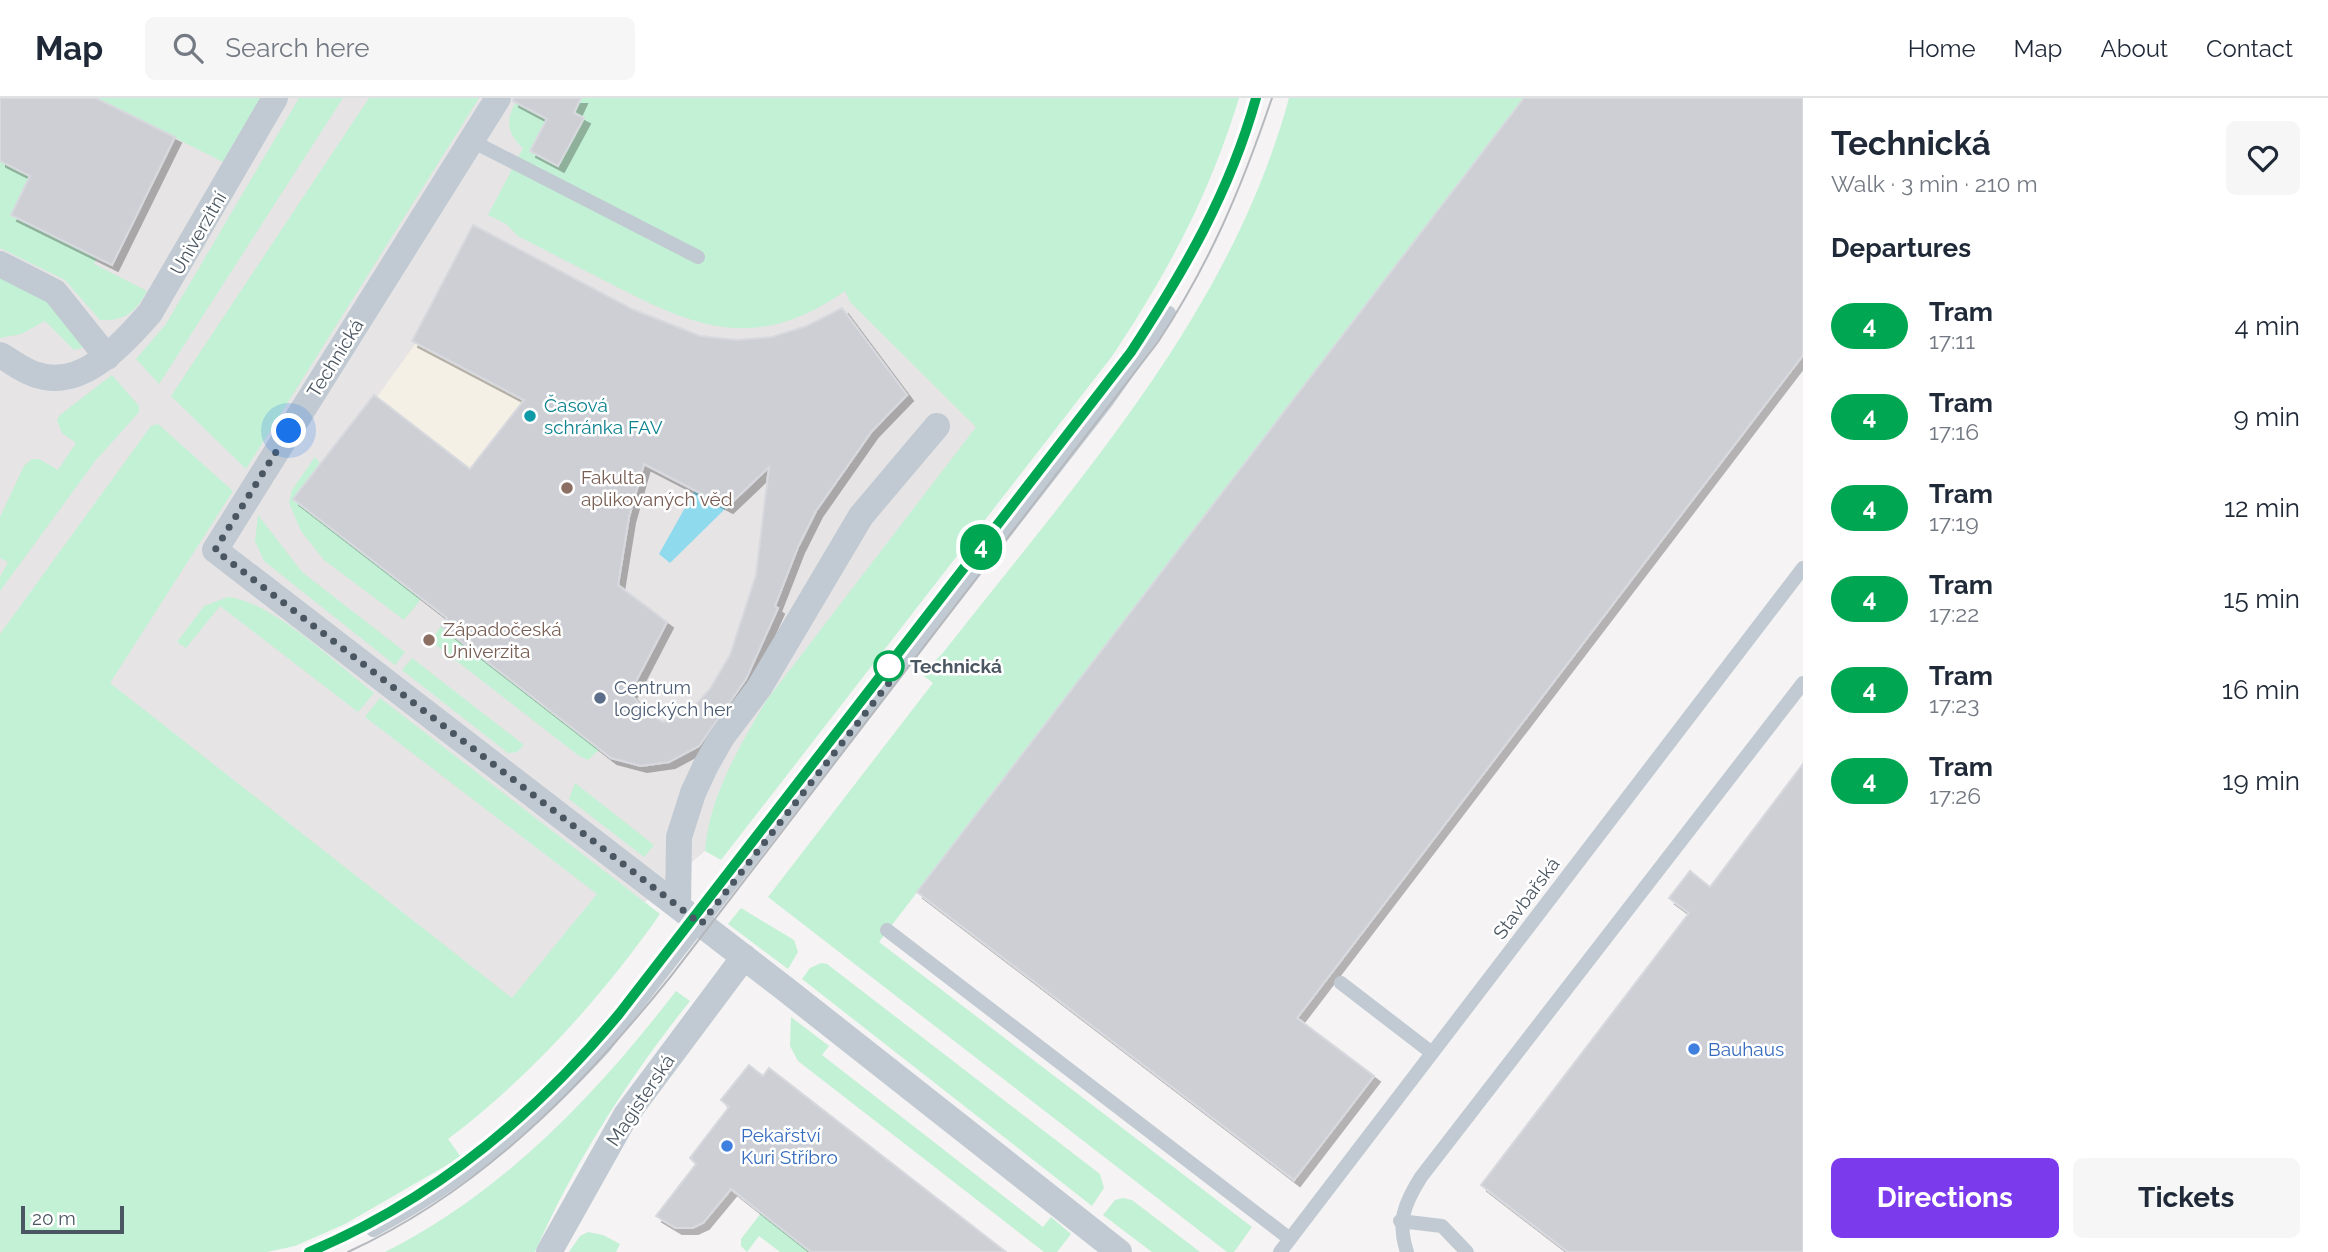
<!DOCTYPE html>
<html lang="en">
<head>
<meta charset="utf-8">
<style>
	body { margin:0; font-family:Raleway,sans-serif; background:#f6f6f7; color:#1f2937; height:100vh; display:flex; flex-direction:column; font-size:26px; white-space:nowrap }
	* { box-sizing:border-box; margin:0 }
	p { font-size:23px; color:#747a83 }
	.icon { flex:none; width:38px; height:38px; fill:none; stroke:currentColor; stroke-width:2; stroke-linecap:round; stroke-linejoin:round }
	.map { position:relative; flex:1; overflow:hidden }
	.side { display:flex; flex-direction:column; background:#fff; width:525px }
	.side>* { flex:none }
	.badge { padding:0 14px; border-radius:23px; font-size:24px; line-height:46px }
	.scale { position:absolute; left:21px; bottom:18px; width:103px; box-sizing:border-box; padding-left:7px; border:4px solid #4a5661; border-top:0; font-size:19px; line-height:24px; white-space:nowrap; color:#4a5661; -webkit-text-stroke:5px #fff; paint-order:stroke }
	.you { position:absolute; width:35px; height:35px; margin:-18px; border:5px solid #fff; border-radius:50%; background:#1a73e8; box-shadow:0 0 0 10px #1a73e833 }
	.map>.badge { position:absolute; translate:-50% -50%; box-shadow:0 0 0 4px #fff }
	h2 { padding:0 28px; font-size:26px; line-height:63px }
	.round { display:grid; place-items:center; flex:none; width:74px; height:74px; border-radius:10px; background:#f6f6f7 }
	.headline { display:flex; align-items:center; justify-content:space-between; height:119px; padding:0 28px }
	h1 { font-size:33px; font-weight:700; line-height:52px }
	.cta { display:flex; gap:14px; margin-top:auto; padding:14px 28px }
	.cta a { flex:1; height:80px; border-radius:10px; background:#7c3aed; color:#fff; font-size:28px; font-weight:700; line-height:80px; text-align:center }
	.cta a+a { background:#f6f6f7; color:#1f2937 }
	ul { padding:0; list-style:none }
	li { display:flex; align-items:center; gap:21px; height:91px; padding:0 28px }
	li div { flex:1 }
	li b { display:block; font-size:26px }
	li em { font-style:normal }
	li .badge { min-width:77px; font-weight:700; text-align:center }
	header { display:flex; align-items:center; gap:42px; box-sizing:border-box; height:98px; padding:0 35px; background:#fff; border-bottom:2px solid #e0e1e3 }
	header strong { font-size:33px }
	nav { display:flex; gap:38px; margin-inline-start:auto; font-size:24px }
	.search { width:490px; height:63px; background:#f6f6f7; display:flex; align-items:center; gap:18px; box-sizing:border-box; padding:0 24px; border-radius:10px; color:#747a83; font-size:26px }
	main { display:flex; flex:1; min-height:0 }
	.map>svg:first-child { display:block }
	.education { fill:#e6e4e5 }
	.green { fill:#c3f1d5 }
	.sand { fill:#f5f0e5 }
	.water { fill:#90daee }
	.building { fill:#cdcfd5; stroke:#d7d9de; stroke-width:2; fill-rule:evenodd; filter:url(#shadow) }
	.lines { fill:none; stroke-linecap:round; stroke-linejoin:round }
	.lane { stroke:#c1cad2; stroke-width:14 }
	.street { stroke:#c1cad2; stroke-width:26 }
	.tram { stroke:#b5b8bd; stroke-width:2 }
	.line-casing { stroke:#fff; stroke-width:16 }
	.line { stroke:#00a651; stroke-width:10 }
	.walk { stroke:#4a5661; stroke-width:7; stroke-dasharray:0 12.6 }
	.culture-dot { fill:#0f9aa8; stroke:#fff; stroke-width:2.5 }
	.education-dot { fill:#8d6e63; stroke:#fff; stroke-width:2.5 }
	.stop-dot { fill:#fff; stroke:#00a651; stroke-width:3.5 }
	.service-dot { fill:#5c6f8a; stroke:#fff; stroke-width:2.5 }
	.shop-dot { fill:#3f7fe0; stroke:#fff; stroke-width:2.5 }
	.labels { text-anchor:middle; stroke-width:5; stroke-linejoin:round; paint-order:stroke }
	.street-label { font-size:19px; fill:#4a5661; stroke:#fff }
	.culture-label { font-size:19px; fill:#0d838f; stroke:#fff; text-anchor:start }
	.education-label { font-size:19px; fill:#785e54; stroke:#fff; text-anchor:start }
	.stop-label { font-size:19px; font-weight:bold; fill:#4a5661; stroke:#fff; text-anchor:start }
	.service-label { font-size:19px; fill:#4e5e75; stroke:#fff; text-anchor:start }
	.shop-label { font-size:19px; fill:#366cbe; stroke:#fff; text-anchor:start }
</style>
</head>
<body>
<header>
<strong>Map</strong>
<div class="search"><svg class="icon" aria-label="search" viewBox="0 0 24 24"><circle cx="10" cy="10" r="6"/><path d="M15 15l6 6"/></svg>Search here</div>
<nav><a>Home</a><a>Map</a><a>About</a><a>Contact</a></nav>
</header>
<main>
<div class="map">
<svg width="1803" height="1154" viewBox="0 0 1803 1154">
	<defs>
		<filter id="shadow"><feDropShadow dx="6" dy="6" stdDeviation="0" flood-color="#0004"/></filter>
	</defs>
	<rect width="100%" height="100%" fill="#f5f3f3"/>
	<path class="education" d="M0,0H1213L705,753L645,804L540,938L0,1154Z"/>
	<g class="green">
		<path d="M68,0L11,117L97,159L94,166L147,193C135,215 125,223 100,222L65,182L0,150V64L21,21Z"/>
		<path d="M96,0H260L223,64Z"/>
		<path d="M299,0H343L159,286L136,261L166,226Z"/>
		<path d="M369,0H479L246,371L171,298Z"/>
		<path d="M518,0H1239C1208,100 1170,170 1113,257L721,762L705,753C709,699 739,649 766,603L976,329L850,204L845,193C761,252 702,233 619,190C585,173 551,155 518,138L506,126L488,117L523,50C505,34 506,20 518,0Z"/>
		<path d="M1289,0H1524L879,844L1252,1129L1234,1154H1227L768,799L933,585L915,571L932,566L942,556C1077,383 1230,217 1289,0Z"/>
		<path d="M0,176L50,201L88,248L74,252L45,223L21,236L0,240Z"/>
		<path d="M112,277L139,308V314L96,362L0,493V479L8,464L0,460V419L24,368L32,361H39L58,372L76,345L62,335L57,322L60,317Z"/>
		<path d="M158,326L233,393L110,585L512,900L597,796L365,619L380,600L660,816C601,900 530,979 448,1041L461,1059L345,1126L295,1148L267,1154H0V536L151,328Z"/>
		<path d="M315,359L422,500L404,522L324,462L301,433L289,405L292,392Z"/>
		<path d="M258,417L302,474L405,554L395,567L264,463L255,443Z"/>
		<path d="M228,499C273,504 336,566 374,595L358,614L220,508L186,550L177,544L204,508Z"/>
		<path d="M441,528L600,651L588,662L579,658L431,543Z"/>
		<path d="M412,560L524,647L517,654L508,655L402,572Z"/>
		<path d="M575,685L654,747L644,759L569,701Z"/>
		<path d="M741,810L794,842L798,854L788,871L728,826Z"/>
		<path d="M821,865L827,866L1100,1076L1104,1090L1092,1108L802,881L810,870Z"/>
		<path d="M676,893L690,903C629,979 574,1065 535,1154H385C503,1095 596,997 676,893Z"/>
		<path d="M791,919L829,948L822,957L1043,1129L1051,1119L1071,1136L1057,1154H1044L798,963L790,948Z"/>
		<path d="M1123,1100L1132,1102L1200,1154H1152L1103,1117L1115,1102Z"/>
		<path d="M761,1115L811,1154H780L759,1138L747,1154L741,1148V1141Z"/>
		<path d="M588,1134L603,1137L620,1146L616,1154H569L580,1138Z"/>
	</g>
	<path class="sand" d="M416,245L550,316L498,393L377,299Z"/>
	<path class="water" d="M695,392L727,409L670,465L659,456Z"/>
	<g class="building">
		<path d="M0,0H96L175,39L112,167L11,117L30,78L0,63Z"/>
		<path d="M514,0H581L574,15L584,20L558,68L530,53L547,21L513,3Z"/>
		<path d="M1524,0H1803V257L1297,920L1374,978L1294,1082L917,794Z"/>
		<path d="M473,127L632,211L700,238L737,242L772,239L807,228L842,210L907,297L872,333L816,413L798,449L775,508L778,510L746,581L699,648L669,664L641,668L611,660L441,528L447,520L293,401L374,297L470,371L524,302L412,243ZM644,366L727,409L769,369L756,477L730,557L710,591L691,612L663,624L644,612L630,595L667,524L618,487L629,419Z"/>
		<path d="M1803,666V1154H1568L1481,1087L1689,815L1669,800L1690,773L1710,789Z"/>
		<path d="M749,967L763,978L769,970L1006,1154H811L731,1091L703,1125L692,1130H676L656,1118L696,1066L690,1060L729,1009L721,1002Z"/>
	</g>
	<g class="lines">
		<g class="lane">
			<path d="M472,43L698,159"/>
			<path d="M887,832L1290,1141"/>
			<path d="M1341,885L1432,955"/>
			<path d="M1400,1123L1442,1128L1467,1154"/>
			<path d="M373,1132C466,1082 532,1027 604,949L1107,303L1169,215"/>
			<path d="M1280,1154L1803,470"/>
			<path d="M1407,1154C1397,1124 1404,1106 1421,1079L1803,585"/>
		</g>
		<g class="street">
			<path d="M498,0L215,452L784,890L1119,1154"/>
			<path d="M0,166L55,194L107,259"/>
			<path d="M0,257C11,263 22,272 34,276C81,294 122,246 150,215L275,0"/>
			<path d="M678,808L679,739L693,695L706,667L722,639L759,590L861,418L937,328"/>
			<path d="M549,1154L626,1017L744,859"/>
		</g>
		<g class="tram">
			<path d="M309,1154C441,1099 543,1007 633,898L1131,254C1184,174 1230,93 1256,0"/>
			<path d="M348,1154C481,1093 581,990 671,878L1158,244C1211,163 1241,91 1272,0"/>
		</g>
	</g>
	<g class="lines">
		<defs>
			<path id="line" d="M309,1154C432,1103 534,1018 619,916L1131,254C1184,173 1230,94 1256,0"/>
		</defs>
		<use href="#line" class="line-casing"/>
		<use href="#line" class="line"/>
		<path class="walk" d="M289,333L215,452L701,826L899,572L889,568"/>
	</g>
	<circle class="culture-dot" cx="530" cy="318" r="7"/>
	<g class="education-dot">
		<circle cx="567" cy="390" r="7"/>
		<circle cx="429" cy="542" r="7"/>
	</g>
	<circle class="stop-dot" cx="889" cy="568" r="14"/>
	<circle class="service-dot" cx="600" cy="600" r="7"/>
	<g class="shop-dot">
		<circle cx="1694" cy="951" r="7"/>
		<circle cx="727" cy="1048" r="7"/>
	</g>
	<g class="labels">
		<g class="street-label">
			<text transform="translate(198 135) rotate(-60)" y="7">Univerzitní</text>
			<text transform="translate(335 260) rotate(-58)" y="7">Technická</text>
			<text transform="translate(1526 800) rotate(-53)" y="7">Stavbařská</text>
			<text transform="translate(640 1002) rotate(-56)" y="7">Magisterská</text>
		</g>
		<g class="culture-label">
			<text x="544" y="314">Časová<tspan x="544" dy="22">schránka FAV</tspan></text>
		</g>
		<g class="education-label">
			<text x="581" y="386">Fakulta<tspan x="581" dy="22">aplikovaných věd</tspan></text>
			<text x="443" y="538">Západočeská<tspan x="443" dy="22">Univerzita</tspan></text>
		</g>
		<g class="stop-label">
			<text x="910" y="575">Technická</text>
		</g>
		<g class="service-label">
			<text x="614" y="596">Centrum<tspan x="614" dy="22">logických her</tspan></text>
		</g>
		<g class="shop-label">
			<text x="1708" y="958">Bauhaus</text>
			<text x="741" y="1044">Pekařství<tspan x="741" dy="22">Kuri Stříbro</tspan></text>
		</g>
	</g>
</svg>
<div class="scale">20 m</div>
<div class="you" style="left:289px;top:333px"></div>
<b class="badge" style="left:981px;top:449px;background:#00a651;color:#fff">4</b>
</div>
<section class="side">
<div class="headline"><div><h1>Technická</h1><p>Walk · 3 min · 210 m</p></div><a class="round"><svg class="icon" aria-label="heart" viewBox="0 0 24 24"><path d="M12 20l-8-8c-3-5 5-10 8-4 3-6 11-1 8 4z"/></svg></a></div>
<h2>Departures</h2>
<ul>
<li><span class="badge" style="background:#00a651;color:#fff">4</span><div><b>Tram</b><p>17:11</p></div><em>4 min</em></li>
<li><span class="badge" style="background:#00a651;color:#fff">4</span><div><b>Tram</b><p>17:16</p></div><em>9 min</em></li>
<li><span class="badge" style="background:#00a651;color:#fff">4</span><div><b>Tram</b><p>17:19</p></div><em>12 min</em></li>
<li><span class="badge" style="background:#00a651;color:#fff">4</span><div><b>Tram</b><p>17:22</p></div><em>15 min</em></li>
<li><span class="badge" style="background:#00a651;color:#fff">4</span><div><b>Tram</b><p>17:23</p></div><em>16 min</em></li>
<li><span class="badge" style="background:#00a651;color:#fff">4</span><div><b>Tram</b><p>17:26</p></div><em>19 min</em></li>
</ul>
<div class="cta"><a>Directions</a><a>Tickets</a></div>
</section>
</main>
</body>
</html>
